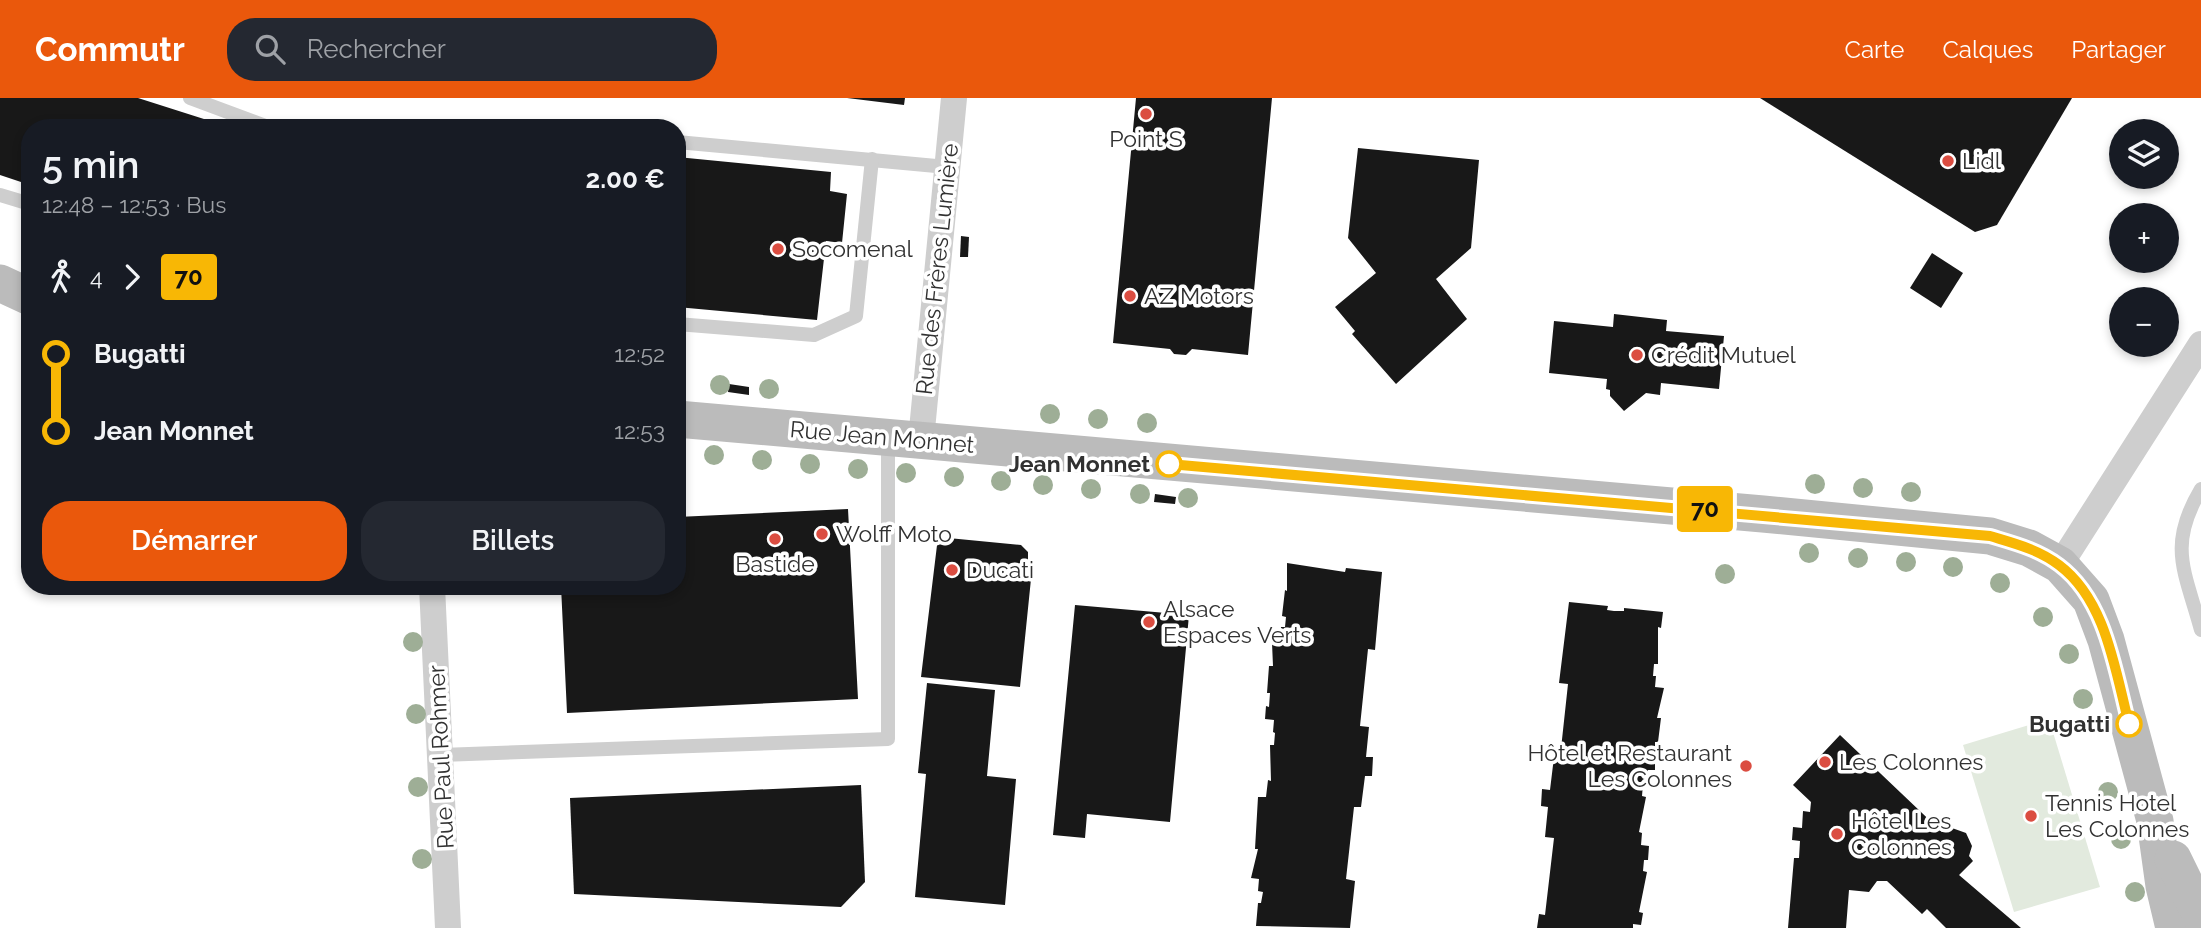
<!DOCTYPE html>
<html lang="fr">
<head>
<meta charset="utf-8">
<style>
	body { margin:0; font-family:Raleway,sans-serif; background:#242831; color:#f1f3f6; height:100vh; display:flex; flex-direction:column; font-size:26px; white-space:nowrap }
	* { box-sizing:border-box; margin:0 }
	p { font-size:23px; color:#9ea1a6 }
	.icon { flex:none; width:38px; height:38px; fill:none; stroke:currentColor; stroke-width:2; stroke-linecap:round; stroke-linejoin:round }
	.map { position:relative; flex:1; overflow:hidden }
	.drawer { position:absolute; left:21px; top:21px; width:665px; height:476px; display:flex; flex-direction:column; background:#171b24; border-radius:28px; box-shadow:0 4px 10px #0003 }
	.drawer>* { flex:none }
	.badge { padding:0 14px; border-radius:5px; font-size:24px; line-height:46px }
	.controls { position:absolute; left:2109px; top:21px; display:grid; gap:14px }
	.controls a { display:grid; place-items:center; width:70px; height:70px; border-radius:50%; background:#171b24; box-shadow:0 4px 10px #0003; font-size:35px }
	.map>.badge { position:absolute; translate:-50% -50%; box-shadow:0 0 0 4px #fff }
	.legs { display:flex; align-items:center; gap:10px; height:77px; padding:0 21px; font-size:23px }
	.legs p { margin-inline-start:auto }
	.summary { display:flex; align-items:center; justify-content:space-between; height:119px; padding:0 21px }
	h1 { font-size:38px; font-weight:600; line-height:52px }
	.primary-button { display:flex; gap:14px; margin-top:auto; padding:14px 21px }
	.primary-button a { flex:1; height:80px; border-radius:28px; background:#ea580c; color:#fff; font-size:28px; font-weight:600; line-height:80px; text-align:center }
	.primary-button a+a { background:#242831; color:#f1f3f6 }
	ul { padding:0 21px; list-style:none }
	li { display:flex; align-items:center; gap:24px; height:77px; font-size:26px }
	li i { display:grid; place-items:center; width:10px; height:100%; margin:0 9px; background:currentColor }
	li i::after { content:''; width:18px; height:18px; margin:-9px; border:5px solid; border-radius:50%; background:#171b24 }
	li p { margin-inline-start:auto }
	li:first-child i { background:linear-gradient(#0000 50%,currentColor 0) }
	li:last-child i { background:linear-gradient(currentColor 50%,#0000 0) }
	header { display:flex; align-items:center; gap:42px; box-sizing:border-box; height:98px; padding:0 35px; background:#ea580c; color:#fff }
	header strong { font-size:33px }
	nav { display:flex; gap:38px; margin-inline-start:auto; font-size:24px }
	.search { width:490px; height:63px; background:#242831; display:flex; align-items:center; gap:18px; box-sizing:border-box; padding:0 24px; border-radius:28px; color:#9ea1a6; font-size:26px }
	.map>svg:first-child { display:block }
	.green { fill:#e2eade }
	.building { fill:#181818 }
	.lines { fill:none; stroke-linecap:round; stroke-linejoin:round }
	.lane { stroke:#cecece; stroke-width:14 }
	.street { stroke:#cecece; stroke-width:26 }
	.secondary { stroke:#bbb; stroke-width:37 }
	.tree { fill:#9eae96 }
	.line-1-casing { stroke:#fff; stroke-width:16 }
	.line-1 { stroke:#f8b705; stroke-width:10 }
	.poi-dot { fill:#db4d41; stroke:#fff; stroke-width:2.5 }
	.stop-1-dot { fill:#fff; stroke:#f8b705; stroke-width:3.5 }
	.labels { text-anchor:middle; stroke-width:7; stroke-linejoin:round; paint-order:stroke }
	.poi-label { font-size:23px; fill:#313131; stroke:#fff; text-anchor:start }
	.street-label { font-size:23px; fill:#313131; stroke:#fff }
	.stop-label { font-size:23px; font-weight:bold; fill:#313131; stroke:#fff; text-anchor:end }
</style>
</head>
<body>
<header>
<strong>Commutr</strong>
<div class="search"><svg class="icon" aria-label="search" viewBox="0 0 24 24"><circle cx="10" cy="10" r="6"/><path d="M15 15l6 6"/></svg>Rechercher</div>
<nav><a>Carte</a><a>Calques</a><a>Partager</a></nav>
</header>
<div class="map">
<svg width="2201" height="830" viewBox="0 0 2201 830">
	<rect width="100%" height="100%" fill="#fff"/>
	<path class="green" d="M2049,621L2100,789L2014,814L1963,647Z"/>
	<g class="building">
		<path d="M0,0H138L229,29L30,30V87L0,77Z"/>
		<path d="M847,0H905L904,7Z"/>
		<path d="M1136,0H1272L1248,257L1192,251L1186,257L1174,256L1170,251L1113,245Z"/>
		<path d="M1760,0H2072L1997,127L1975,134Z"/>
		<path d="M1358,50L1479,62L1471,150L1436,181L1467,221L1396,286L1352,236L1355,233L1335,209L1376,175L1348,140Z"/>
		<path d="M677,59L831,74L830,93L847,96L842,145L826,143L817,222L677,209Z"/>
		<path d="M961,138L969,139L968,159H960Z"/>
		<path d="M1932,155L1963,175L1941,210L1910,190Z"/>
		<path d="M1614,216L1667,222L1666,233L1724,238L1719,291L1661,285L1660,297L1646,295L1624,313L1610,298V292L1606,291L1607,281L1549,275L1554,223L1613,229Z"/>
		<path d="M729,286L749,289V297L728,294Z"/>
		<path d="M1155,396L1176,399L1175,406L1154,404Z"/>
		<path d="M848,411L858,601L567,615L561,488H677V419Z"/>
		<path d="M938,439L1021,447L1028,454V481H1031L1020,589L921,579Z"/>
		<path d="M1287,465L1345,474L1346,470L1382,474L1375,552L1368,551L1360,628L1369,629L1366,659H1373L1372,678H1365L1361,709H1354L1346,781L1355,783L1350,830L1256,828L1258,805H1261L1263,794L1258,793L1259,781L1251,780L1258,751H1255L1258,699H1266L1268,682L1271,683L1270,647H1274L1275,635L1273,634L1274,622L1265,621L1266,608L1269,609L1270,595H1267L1269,568H1273L1272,545H1280L1281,529H1285L1286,519L1282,518L1285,492L1287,493Z"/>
		<path d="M497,488H538L515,495Z"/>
		<path d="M1569,504L1608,508L1607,512L1614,513H1624V510L1663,514L1661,530L1658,529V566H1654L1653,578H1656L1655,589L1664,590L1657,620H1661L1658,644H1655V672H1648L1647,686H1643L1642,698L1646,699L1639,734L1642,735L1641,747L1649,748L1648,762H1644L1643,773L1647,774L1639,814L1643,815L1641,827L1633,826V830H1537L1539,816L1545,817L1554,740L1545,739L1548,709L1541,708L1542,691L1550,692L1554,659L1560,660L1568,586L1559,585Z"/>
		<path d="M1075,507L1189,517L1170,724L1087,716L1085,740L1053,737Z"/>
		<path d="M927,585L995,592L987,678L1016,681L1005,807L915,799L926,676L918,675Z"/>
		<path d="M1840,637L1942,734L1952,730L1966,735L1972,748L1969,758L1973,763L1959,777L2021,830H1946L1927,811L1922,816L1887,783H1877L1869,794L1849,792L1846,830H1788L1794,760H1799L1800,743L1792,742L1793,729L1802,730L1803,713L1810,714L1811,704L1793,687Z"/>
		<path d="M861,687L865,784L841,809L574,796L570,700Z"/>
	</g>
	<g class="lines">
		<g class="lane">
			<path d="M190,0L271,30"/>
			<path d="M677,44L947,69"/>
			<path d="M0,97L30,106"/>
			<path d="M677,226L814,237L856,218L872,61"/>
			<path d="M2201,391C2167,448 2185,473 2201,532"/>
			<path d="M441,657L888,641V341"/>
		</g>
		<g class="street">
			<path d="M921,342L954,0"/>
			<path d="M2060,467L2201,246"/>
			<path d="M432,488L448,830"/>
		</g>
		<g class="secondary">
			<path d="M0,185L30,199"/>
			<path d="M677,321L1763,416L1990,438L2029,450L2060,467L2091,502L2106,542L2155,723L2164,788L2174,830"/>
			<path d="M2173,761L2201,818"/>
		</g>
	</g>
	<g class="tree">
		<circle cx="720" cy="287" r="10"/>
		<circle cx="769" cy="291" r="10"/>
		<circle cx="1050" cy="316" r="10"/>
		<circle cx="1098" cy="321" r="10"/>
		<circle cx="1147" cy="325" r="10"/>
		<circle cx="714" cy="357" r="10"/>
		<circle cx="762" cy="362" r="10"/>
		<circle cx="810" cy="366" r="10"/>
		<circle cx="858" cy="371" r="10"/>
		<circle cx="906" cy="375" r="10"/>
		<circle cx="954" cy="379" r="10"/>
		<circle cx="1001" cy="383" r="10"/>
		<circle cx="1815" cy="386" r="10"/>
		<circle cx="1043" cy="387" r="10"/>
		<circle cx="1863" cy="390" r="10"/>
		<circle cx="1091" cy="391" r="10"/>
		<circle cx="1911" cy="394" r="10"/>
		<circle cx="1140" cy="396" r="10"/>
		<circle cx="1188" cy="400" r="10"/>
		<circle cx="1809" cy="455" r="10"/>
		<circle cx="1858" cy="460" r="10"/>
		<circle cx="1906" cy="464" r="10"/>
		<circle cx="1953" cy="469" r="10"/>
		<circle cx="1725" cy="476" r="10"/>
		<circle cx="2000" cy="485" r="10"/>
		<circle cx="2043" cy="519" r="10"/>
		<circle cx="413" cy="544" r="10"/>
		<circle cx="2069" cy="556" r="10"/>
		<circle cx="2083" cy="601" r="10"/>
		<circle cx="416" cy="616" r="10"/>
		<circle cx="418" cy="689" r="10"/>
		<circle cx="2108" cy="694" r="10"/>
		<circle cx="2121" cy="741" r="10"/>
		<circle cx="422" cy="761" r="10"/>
		<circle cx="2135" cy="794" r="10"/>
	</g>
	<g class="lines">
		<defs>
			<path id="line-1" d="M1169,366L1990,438C2013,445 2038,451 2059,467C2106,502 2115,572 2129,626"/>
		</defs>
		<use href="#line-1" class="line-1-casing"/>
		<use href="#line-1" class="line-1"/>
	</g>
	<g class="poi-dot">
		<circle cx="1146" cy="16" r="7"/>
		<circle cx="1948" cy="63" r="7"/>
		<circle cx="778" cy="151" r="7"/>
		<circle cx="1130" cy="198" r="7"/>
		<circle cx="1637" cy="257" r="7"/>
		<circle cx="822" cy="436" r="7"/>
		<circle cx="775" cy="441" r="7"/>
		<circle cx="952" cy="472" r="7"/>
		<circle cx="1149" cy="524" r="7"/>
		<circle cx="1825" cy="664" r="7"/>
		<circle cx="1746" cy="668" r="7"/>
		<circle cx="2031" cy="718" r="7"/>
		<circle cx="1837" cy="736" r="7"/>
	</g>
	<g class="stop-1-dot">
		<circle cx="1169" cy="366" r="12"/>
		<circle cx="2129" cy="626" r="12"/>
	</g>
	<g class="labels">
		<g class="poi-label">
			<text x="1146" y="49" text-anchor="middle">Point S</text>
			<text x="1962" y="71">Lidl</text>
			<text x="792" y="159">Socomenal</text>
			<text x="1144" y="206">AZ Motors</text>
			<text x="1651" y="265">Crédit Mutuel</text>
			<text x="836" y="444">Wolff Moto</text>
			<text x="775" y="474" text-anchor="middle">Bastide</text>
			<text x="966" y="480">Ducati</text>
			<text x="1163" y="519">Alsace<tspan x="1163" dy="26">Espaces Verts</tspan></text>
			<text x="1732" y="663" text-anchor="end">Hôtel et Restaurant<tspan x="1732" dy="26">Les Colonnes</tspan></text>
			<text x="1839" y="672">Les Colonnes</text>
			<text x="2045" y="713">Tennis Hotel<tspan x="2045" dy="26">Les Colonnes</tspan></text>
			<text x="1851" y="731">Hôtel Les<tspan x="1851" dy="26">Colonnes</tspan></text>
		</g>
		<g class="street-label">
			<text transform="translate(937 171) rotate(-84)" y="8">Rue des Frères Lumière</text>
			<text transform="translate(882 339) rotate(5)" y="8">Rue Jean Monnet</text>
			<text transform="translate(441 659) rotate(-93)" y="8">Rue Paul Rohmer</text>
		</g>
		<g class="stop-label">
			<text x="1150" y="374">Jean Monnet</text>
			<text x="2110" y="634">Bugatti</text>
		</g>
	</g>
</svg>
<div class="controls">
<a><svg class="icon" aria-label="layers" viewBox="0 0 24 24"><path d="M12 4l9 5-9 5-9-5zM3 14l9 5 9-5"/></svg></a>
<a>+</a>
<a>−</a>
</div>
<b class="badge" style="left:1705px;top:411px;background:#f8b705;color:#111">70</b>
<section class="drawer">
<div class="summary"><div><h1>5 min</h1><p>12:48 – 12:53 · Bus</p></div><b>2.00 €</b></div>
<div class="legs"><svg class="icon" aria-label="walk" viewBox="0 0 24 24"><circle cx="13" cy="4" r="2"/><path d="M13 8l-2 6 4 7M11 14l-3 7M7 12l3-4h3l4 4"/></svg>4<svg class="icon" aria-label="forward" viewBox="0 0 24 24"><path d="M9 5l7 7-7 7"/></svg><b class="badge" style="background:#f8b705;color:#111">70</b></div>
<ul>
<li><i style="color:#f8b705"></i><b>Bugatti</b><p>12:52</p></li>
<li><i style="color:#f8b705"></i><b>Jean Monnet</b><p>12:53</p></li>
</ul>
<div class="primary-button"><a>Démarrer</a><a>Billets</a></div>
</section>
</div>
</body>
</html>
